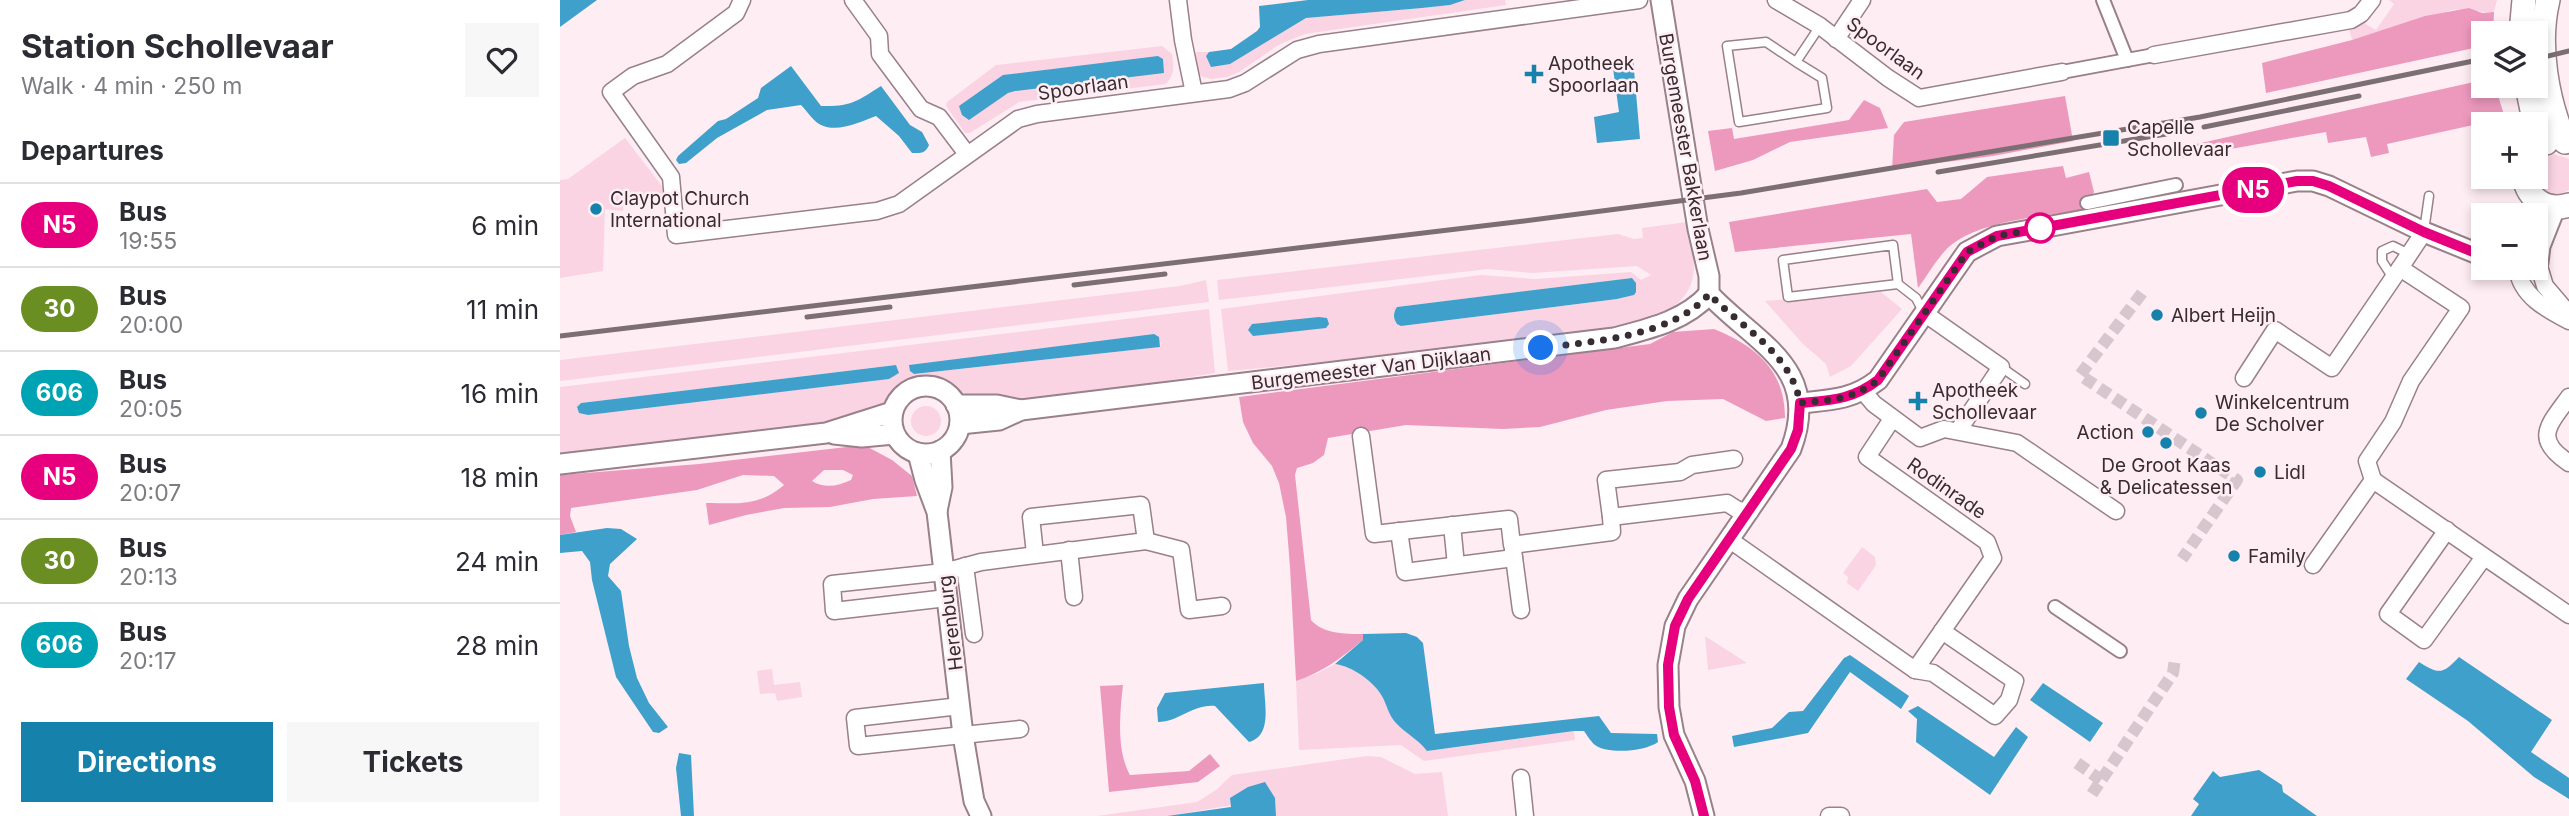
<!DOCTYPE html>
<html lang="en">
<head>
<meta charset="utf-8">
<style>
	body { margin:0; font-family:Inter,sans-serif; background:#f7f7f7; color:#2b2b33; height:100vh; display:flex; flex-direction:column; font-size:26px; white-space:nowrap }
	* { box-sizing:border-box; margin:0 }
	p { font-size:23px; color:#7c7c81 }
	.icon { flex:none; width:38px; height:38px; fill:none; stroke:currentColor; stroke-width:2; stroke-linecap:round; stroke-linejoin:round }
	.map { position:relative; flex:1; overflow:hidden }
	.sheet { display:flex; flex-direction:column; background:#fff; width:560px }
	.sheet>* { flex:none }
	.badge { padding:0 14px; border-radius:23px; font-size:24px; line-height:46px }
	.controls { position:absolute; left:1911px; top:21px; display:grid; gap:14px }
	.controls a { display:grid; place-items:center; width:77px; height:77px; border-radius:0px; background:#fff; box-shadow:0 4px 10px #0003; font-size:35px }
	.you { position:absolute; width:35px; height:35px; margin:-18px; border:5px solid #fff; border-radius:50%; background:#1a73e8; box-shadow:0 0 0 10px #1a73e833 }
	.map>.badge { position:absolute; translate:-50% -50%; box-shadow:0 0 0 4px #fff }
	h2 { padding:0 21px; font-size:26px; line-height:63px }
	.round { display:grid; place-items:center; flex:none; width:74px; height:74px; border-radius:0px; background:#f7f7f7 }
	.summary { display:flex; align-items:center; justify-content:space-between; height:119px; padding:0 21px }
	h1 { font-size:33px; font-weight:700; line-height:52px }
	.button { display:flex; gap:14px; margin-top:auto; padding:14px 21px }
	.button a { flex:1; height:80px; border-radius:0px; background:#1681aa; color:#fff; font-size:28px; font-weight:700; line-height:80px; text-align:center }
	.button a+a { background:#f7f7f7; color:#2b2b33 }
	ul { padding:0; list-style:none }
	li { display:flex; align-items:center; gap:21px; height:84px; padding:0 21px; border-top:2px solid #e1e1e2 }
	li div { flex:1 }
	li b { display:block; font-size:26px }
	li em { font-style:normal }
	li .badge { min-width:77px; font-weight:700; text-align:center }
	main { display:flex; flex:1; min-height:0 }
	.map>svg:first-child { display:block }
	.green { fill:#fad4e3; fill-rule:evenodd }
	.forest { fill:#ed99bd; fill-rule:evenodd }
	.water { fill:#3ea0cb }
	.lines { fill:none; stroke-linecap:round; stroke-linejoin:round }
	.pedestrian-tunnel { stroke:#d7c6cd; stroke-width:12; stroke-dasharray:12 6; stroke-linecap:butt }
	.service-casing { stroke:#99808a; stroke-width:11 }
	.pedestrian-casing { stroke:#99808a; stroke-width:16 }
	.minor-casing { stroke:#99808a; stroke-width:19 }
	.tertiary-casing { stroke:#99808a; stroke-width:23 }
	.secondary-casing { stroke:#99808a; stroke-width:26 }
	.service { stroke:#fff; stroke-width:8 }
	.pedestrian { stroke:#fff; stroke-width:12 }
	.minor { stroke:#fff; stroke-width:16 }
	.tertiary { stroke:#fff; stroke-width:19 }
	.secondary { stroke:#fff; stroke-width:23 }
	.rail { stroke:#7c6f74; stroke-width:5 }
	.line-casing { stroke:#fff; stroke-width:16 }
	.line { stroke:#e6007e; stroke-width:10 }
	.walk { stroke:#372c31; stroke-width:7; stroke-dasharray:0 12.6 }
	.poi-dot { fill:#1681aa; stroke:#ffedf4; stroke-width:2.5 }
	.stop-dot { fill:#fff; stroke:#e6007e; stroke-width:3.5 }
	.labels { text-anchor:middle; stroke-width:5; stroke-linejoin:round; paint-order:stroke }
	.street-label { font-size:19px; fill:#372c31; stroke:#ffedf4 }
	.poi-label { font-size:19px; fill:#372c31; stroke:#ffedf4; text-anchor:start }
</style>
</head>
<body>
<main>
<section class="sheet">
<div class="summary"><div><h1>Station Schollevaar</h1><p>Walk · 4 min · 250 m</p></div><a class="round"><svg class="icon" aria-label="heart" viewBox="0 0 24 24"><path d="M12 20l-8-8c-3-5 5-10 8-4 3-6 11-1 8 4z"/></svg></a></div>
<h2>Departures</h2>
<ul>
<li><span class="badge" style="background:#e6007e;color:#fff">N5</span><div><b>Bus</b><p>19:55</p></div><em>6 min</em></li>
<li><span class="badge" style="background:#6b8e23;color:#fff">30</span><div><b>Bus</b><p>20:00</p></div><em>11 min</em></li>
<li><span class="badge" style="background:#00a3b4;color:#fff">606</span><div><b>Bus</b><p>20:05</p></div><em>16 min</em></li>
<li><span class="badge" style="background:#e6007e;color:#fff">N5</span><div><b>Bus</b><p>20:07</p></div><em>18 min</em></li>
<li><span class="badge" style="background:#6b8e23;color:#fff">30</span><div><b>Bus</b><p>20:13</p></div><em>24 min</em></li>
<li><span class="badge" style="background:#00a3b4;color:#fff">606</span><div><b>Bus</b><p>20:17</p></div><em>28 min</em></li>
</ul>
<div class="button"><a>Directions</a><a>Tickets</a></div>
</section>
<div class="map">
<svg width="2009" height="816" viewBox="0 0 2009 816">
	<rect width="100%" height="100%" fill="#ffedf4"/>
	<g class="green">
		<path d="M905,0H945L946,5L745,34L720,44L679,72L667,77L651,79L641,76L637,70L636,52H649L646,56L670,64L746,18L862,8L890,5Z"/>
		<path d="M1829,0H1937L1934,12C1920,13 1907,8 1892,10L1792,40L1789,29L1804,23L1816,30L1834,4Z"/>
		<path d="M602,46L612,54C614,66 615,74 606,84L459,102L410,133H405L386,106L387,102L436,65Z"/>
		<path d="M65,138L108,194L64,200L63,211L45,209L43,271L0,278V180L8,179Z"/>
		<path d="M1994,154L2009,159V190C1993,199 1979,192 1976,174L1981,161Z"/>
		<path d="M1127,222C1132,251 1143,279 1119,302C1089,332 977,338 934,344C845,354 757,363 668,371L661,309L921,275L976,279L1071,272L1081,280L1091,275L1077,266L972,273L928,269L659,300L657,280L1058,234L1074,239L1083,238L1082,228ZM1072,278L1074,295L1057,299L841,326L835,321L834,312L838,307Z"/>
		<path d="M646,280L649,302L0,381V360L620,286Z"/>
		<path d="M1321,292L1342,309L1291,366L1270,377L1266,364L1243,344L1205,301Z"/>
		<path d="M649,309L655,373C579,385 500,401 423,398C399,397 383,375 358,379C336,383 328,408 306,413C206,436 102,443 0,455V387ZM601,343L600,347L354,374L350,371ZM336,365L339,373L328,379L28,415L19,413L17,407L21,403Z"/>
		<circle cx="366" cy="421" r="15"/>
		<path d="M1302,547L1315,557L1316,565L1298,591L1287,583L1288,577L1283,573Z"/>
		<path d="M1145,636L1187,663L1148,670Z"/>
		<path d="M775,664C792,666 815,682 823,698C827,706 829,715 835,722C846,734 858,739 868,751L1014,731L1015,740L864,761L841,745L739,750L736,681L758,673Z"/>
		<path d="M212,669L214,685L240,682L242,697L217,701L215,693L200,694L197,671Z"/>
		<path d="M807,756L821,757L855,774L882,772L888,816H716L715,798L607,816H537L637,802L656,790L672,775Z"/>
	</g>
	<g class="forest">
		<path d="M1909,8L1922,13L1934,12L1933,33H1923V46L1706,93L1702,63L1792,40L1865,16Z"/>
		<path d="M1923,80V86H1935L1945,118L1827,144L1829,153L1811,157L1806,137L1768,143L1766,132L1620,158L1623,147Z"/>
		<path d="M1505,96L1513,141L1433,156L1332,169L1334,135L1344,122Z"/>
		<path d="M1304,100L1320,108L1328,128L1230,142L1193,160L1155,171L1148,131L1172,128L1174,139L1289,120Z"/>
		<path d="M1503,166L1506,178L1529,172L1534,192L1528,209C1486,217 1414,219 1384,252C1374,263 1367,276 1358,288L1351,234L1175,252L1169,222L1367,189L1377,202L1401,199L1427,177Z"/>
		<path d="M1154,329C1196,346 1225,370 1225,418L1206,421L1163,399L1107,401L1046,410L980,427L943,429L846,425L768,438L764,455L753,463L737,468L735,475L751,620C763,634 785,634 803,634V640C781,658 763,672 736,681L730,567L726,517L719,483L712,466L693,443L683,422L679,397L1090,344L1113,332Z"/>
		<path d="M304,445L332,460L352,476L357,496L313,499L270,507L224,508L186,515L149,525L146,503C178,503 198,507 224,485L214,476L183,475L137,490L11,508L10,516L16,532L0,535V475L139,464ZM264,470H283L293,475L291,480C278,486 265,489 252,481Z"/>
		<path d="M563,685C560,712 556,750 570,775L629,771L650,754L660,766L638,782L549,792L540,686Z"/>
	</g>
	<g class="water">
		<path d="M0,0H37L0,27Z"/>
		<path d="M748,0H905L890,5L862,8L746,18L670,64L651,67L646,56L649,52L671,49L697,31L700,27L699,6Z"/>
		<path d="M598,56L603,59L604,73L455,91L448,93L409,120L402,115L399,106L443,75Z"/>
		<path d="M1073,58L1080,139L1037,143L1034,117L1059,112L1052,61Z"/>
		<path d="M231,66L261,106C290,107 298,101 321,86L350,125L362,132L369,145C365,154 361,153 352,153L339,136L316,116C300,122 278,133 261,125C254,122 247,111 241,105L207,110L157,138L126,163L119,164L116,160L118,156L158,121L166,119L198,98L201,88Z"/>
		<path d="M1072,278L1076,283V292L1074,295L1057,299L841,326L837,324C833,318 833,313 837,307Z"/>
		<path d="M759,317L767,318L769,324L766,328L693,336L688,330L692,324Z"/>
		<path d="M594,334L599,337L600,347L354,374L350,371L349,365Z"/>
		<path d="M336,365L339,373L329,379L28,415L19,413L17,407L21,403Z"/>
		<path d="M47,528L61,529L77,539L50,564L48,576L61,591L69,646L77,678L89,703L108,727L99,733L93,732L56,677L32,580L30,562L22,551L0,553V535Z"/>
		<path d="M846,633L857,637L863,643L875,734L1039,716L1051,733L1097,734L1098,742C1086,751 1049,755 1035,745C1031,742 1027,735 1024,731H1014L867,751C858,739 846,734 835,722C829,715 827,706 823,698C815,682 792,666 775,664L803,640V634Z"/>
		<path d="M1290,655L1349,696L1341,709L1290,672L1248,733L1174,747L1172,736L1212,728L1229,712L1243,711L1284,658Z"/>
		<path d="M1899,657L1992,720L1971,752L2009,778V799L1974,777L1908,721L1846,679L1859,662C1879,675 1883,674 1899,657Z"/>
		<path d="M704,683C704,702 713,736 689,742L655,706C633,704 619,722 598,722L597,708L605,693Z"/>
		<path d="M1483,683L1543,723L1530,742L1470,700Z"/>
		<path d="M1358,706L1434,757L1456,727L1468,737L1430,795L1356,742L1357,719L1348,711Z"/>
		<path d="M119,753L131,755L134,816H121L116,768Z"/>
		<path d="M1699,770L1722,785L1723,792L1757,816H1631L1639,804L1633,799L1653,771L1660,777Z"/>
		<path d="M705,782L715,798L716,816H607L671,807L670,798L688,787Z"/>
	</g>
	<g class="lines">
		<g class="pedestrian-tunnel">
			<path d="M1582,293L1520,375L1677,480L1622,559"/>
			<path d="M1517,763L1541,780"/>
			<path d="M1532,794L1613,673L1615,659"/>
		</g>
		<defs>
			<g id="service">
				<path d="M1236,62L1262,78L1267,108L1179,122L1167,46L1206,42L1236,62L1260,26"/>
				<path d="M1864,231L1869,196"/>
				<path d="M1833,278L1822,261V251L1833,246L1849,254"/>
				<path d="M1338,284L1228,297L1223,260L1333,245L1338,284L1356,298L1364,313"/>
				<path d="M1441,367L1465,384"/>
			</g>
			<g id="pedestrian">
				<path d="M1543,0L1567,60"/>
				<path d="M1502,72L1594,55"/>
				<path d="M1527,203L1616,185"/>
				<path d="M1495,607L1560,651"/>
			</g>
			<g id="minor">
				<path d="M182,0L176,13L107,64L73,76L51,92L111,177L116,235L317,211L339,204L458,119L477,114L669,89L685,83L737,50L759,44L1079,0"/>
				<path d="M293,0L319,36L320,54L361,109L379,117L407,154"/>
				<path d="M618,0L623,40L634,93"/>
				<path d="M1216,0L1260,26L1328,78L1359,98L1502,72"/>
				<path d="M1276,39L1302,0"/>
				<path d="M1594,55L1791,20L1801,14L1812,0"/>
				<path d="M1978,263L1985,286L2009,314"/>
				<path d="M1957,268C1961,296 1986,309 2009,321"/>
				<path d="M1364,313L1441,367L1398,431"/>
				<path d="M1684,378L1715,330L1772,368L1840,268"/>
				<path d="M1303,391L1314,404L1360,438L1384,429L1457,443L1556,511"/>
				<path d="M2009,397C1988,426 1973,439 2009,463"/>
				<path d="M801,436L814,534L949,519L952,545L1052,532L1051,517L1167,503L1178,510L1190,512"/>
				<path d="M1813,480L2009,615"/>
				<path d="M1051,517L1046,480L1120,472L1132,465L1174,459"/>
				<path d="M892,525L896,565"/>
				<path d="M1887,530L1828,614L1864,640L1924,557"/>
				<path d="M839,531L845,572L954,558"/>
				<path d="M1170,540L1355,670L1433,558L1427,542L1307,457L1332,419"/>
				<path d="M509,550L514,597"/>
				<path d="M953,550L961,610"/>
				<path d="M475,554L471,517L581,505L586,541"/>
				<path d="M1753,565L1813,480L1807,461L1833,422L1851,381L1901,308L1840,268L1864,232"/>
				<path d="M405,566L414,634"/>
				<path d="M387,598L274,611L272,584L384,572L421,562L586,541L621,550L629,610L662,606"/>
				<path d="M1355,670L1373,673L1435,716L1449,700L1455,681L1382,631"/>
				<path d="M400,706L295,718L298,746L460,729"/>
				<path d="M961,778L965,816"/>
				<path d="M1269,816H1281"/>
			</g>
			<g id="tertiary">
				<path d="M1101,0L1138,229L1149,276V294"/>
				<path d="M1976,263H1978L1980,246L1995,208"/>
				<circle cx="366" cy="420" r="34"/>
				<path d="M1240,403C1271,400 1292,400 1318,380L1407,252L1437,236L1737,181H1753L1769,186L1864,232L1923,256"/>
				<path d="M396,405H437L461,410"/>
				<path d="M400,424L439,420L461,410L1054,338C1088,329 1125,321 1149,294"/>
				<path d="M274,434L302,437L334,434"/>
				<path d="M358,453L365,480L377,512L403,735L414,801L421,816"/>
				<path d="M0,464L266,433L332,412"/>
				<path d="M377,511L382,487L380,451"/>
				<path d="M1144,816L1135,781L1114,735L1109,707L1108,665L1115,626L1128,599L1231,449C1262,367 1196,344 1149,294"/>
			</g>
			<g id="secondary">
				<path d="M1988,0C1977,45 1987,100 2005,142"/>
				<path d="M1961,33L1964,0"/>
				<path d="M1967,86L1973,115L1986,143"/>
				<path d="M1964,177C1968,199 1986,212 2009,205"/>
			</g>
		</defs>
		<use href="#service" class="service-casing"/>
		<use href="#pedestrian" class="pedestrian-casing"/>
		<use href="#minor" class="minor-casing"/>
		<use href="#tertiary" class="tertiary-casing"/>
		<use href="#secondary" class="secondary-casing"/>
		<use href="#service" class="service"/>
		<use href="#pedestrian" class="pedestrian"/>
		<use href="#minor" class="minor"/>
		<use href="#tertiary" class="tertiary"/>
		<use href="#secondary" class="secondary"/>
		<g class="rail">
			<path d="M1976,59L2009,51"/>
			<path d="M1644,127L1799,96"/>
			<path d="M1378,172L1606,134"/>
			<path d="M514,285L605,274"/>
			<path d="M247,317L330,307"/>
			<path d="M0,336L964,221L1181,193L1640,117L1923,59"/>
		</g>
	</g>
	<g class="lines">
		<defs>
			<path id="line" d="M1144,816L1135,781L1114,735L1109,707L1108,665L1115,626L1128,599L1231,449L1238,430L1240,403C1271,400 1292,400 1318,380L1407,252L1437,236L1737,181H1753L1769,186L1864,232L1923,256"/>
		</defs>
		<use href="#line" class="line-casing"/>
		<use href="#line" class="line"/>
		<path class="walk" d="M981,348C1034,341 1112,337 1149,294C1182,328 1231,353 1240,403C1271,400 1292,400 1318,380L1407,252L1437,236L1483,228H1480"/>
	</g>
	<g class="poi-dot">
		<path d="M970.5 63.5h7v7h7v7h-7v7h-7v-7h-7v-7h7z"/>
		<rect x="1542" y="129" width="18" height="18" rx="3.5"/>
		<circle cx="36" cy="209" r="7"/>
		<circle cx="1597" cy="315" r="7"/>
		<path d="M1354.5 390.5h7v7h7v7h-7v7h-7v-7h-7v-7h7z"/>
		<circle cx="1641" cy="413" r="7"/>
		<circle cx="1588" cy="432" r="7"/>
		<circle cx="1606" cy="443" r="7"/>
		<circle cx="1700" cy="472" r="7"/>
		<circle cx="1674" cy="556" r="7"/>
	</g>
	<circle class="stop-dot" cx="1480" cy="228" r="14"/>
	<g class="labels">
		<g class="street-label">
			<text transform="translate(1326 48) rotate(36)" y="7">Spoorlaan</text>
			<text transform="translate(523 87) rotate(-8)" y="7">Spoorlaan</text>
			<text transform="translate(1126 147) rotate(80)" y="7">Burgemeester Bakkerlaan</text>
			<text transform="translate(811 368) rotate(-7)" y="7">Burgemeester Van Dijklaan</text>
			<text transform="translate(1387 488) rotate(35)" y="7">Rodinrade</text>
			<text transform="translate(390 623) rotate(-97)" y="7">Herenburg</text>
		</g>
		<g class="poi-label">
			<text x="988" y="70">Apotheek<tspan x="988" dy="22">Spoorlaan</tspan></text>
			<text x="1567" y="134">Capelle<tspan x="1567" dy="22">Schollevaar</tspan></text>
			<text x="50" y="205">Claypot Church<tspan x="50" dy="22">International</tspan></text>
			<text x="1611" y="322">Albert Heijn</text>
			<text x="1372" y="397">Apotheek<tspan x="1372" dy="22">Schollevaar</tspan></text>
			<text x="1655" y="409">Winkelcentrum<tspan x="1655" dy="22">De Scholver</tspan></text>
			<text x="1574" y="439" text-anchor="end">Action</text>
			<text x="1606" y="472" text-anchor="middle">De Groot Kaas<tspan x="1606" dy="22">&amp; Delicatessen</tspan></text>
			<text x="1714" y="479">Lidl</text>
			<text x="1688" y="563">Family</text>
		</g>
	</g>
</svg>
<div class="controls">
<a><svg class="icon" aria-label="layers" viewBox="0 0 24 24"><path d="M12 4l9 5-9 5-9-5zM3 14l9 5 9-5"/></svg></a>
<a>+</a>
<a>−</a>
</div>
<div class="you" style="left:981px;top:348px"></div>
<b class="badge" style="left:1693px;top:190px;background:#e6007e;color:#fff">N5</b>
</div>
</main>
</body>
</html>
